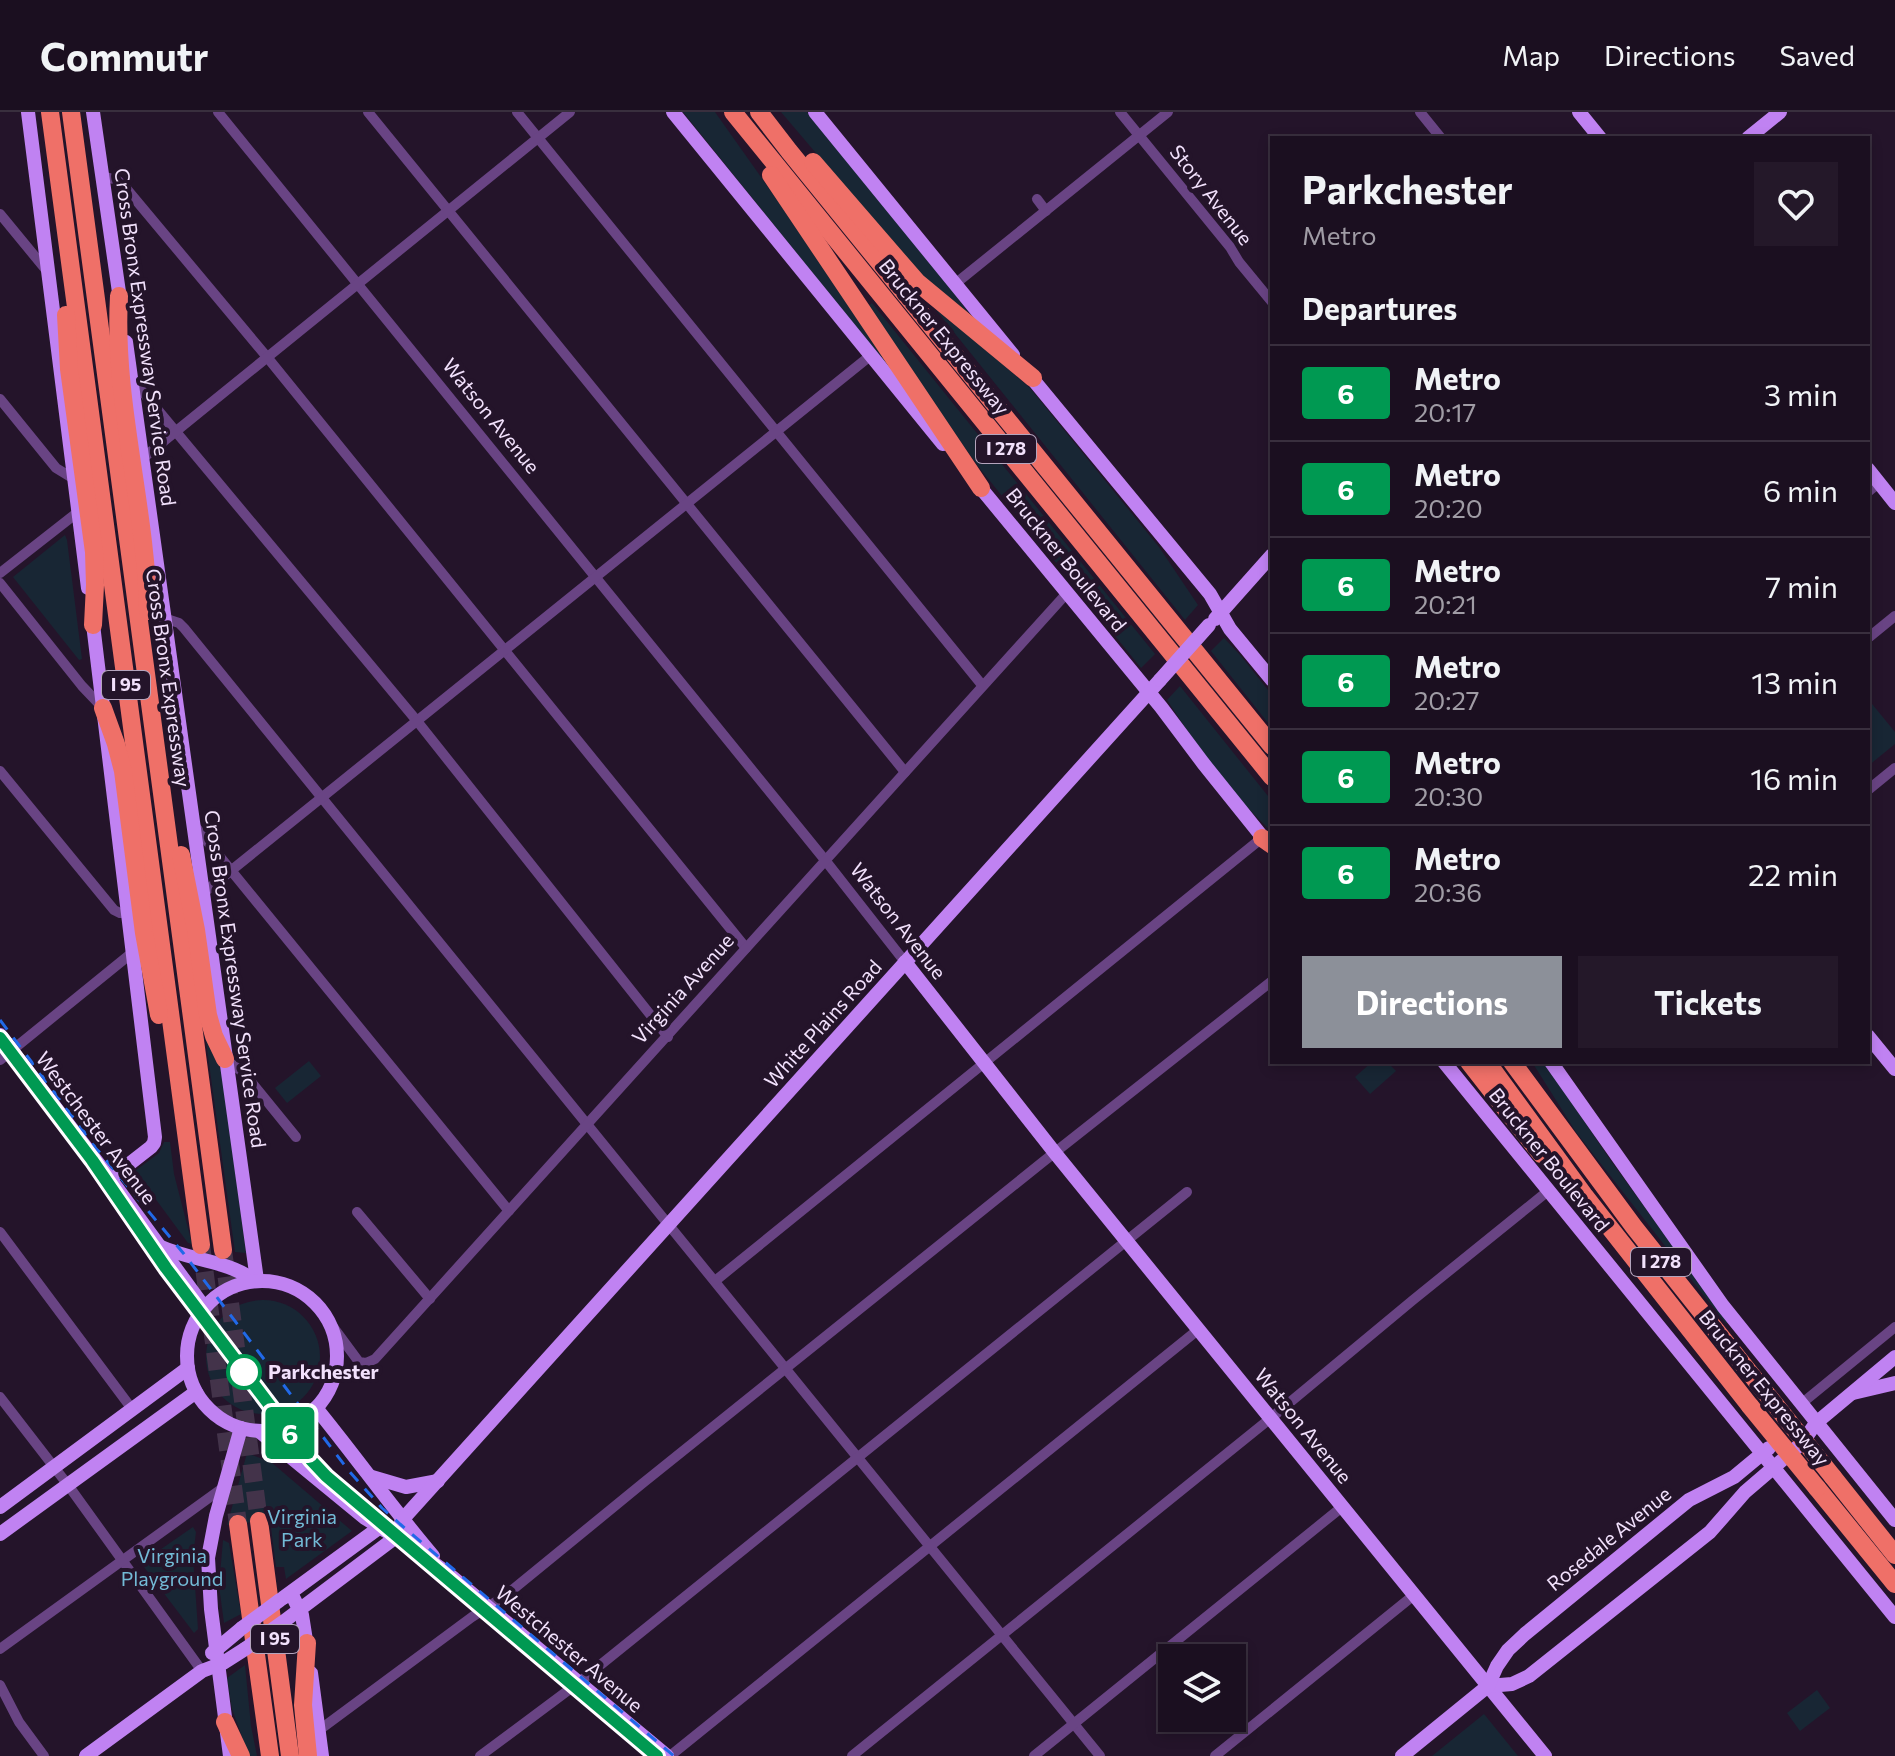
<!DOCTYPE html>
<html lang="en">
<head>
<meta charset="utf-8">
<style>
	body { margin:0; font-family:Commissioner,sans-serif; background:#241829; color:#f1f3f6; height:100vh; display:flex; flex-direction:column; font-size:30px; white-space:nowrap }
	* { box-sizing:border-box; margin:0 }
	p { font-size:26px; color:#a09ca5 }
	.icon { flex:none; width:44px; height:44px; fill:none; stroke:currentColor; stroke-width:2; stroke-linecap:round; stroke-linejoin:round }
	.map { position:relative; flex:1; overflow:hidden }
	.panel { position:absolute; left:1270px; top:24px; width:600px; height:928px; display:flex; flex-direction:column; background:#1b0f20; border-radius:0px; box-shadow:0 4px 12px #0003,0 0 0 2px #392f3e }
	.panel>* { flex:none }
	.badge { padding:0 16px; border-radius:6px; font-size:28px; line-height:52px }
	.tools { position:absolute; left:1158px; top:1532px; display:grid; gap:16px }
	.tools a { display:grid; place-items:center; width:88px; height:88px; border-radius:0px; background:#1b0f20; box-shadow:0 4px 12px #0003,0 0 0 2px #392f3e; font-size:40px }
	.map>.badge { position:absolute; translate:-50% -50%; box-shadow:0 0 0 4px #fff }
	h2 { padding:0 32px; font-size:30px; line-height:72px }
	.round { display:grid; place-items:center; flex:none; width:84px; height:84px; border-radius:0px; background:#241829 }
	.overview { display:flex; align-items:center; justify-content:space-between; height:136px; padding:0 32px }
	h1 { font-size:38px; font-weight:700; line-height:60px }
	.primary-button { display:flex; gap:16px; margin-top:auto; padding:16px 32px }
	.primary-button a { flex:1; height:92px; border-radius:0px; background:#8c9099; color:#fff; font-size:32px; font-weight:700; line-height:92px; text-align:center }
	.primary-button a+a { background:#241829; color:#f1f3f6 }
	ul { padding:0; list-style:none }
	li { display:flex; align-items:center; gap:24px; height:96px; padding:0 32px; border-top:2px solid #392f3e }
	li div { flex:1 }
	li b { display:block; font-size:30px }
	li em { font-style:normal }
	li .badge { min-width:88px; font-weight:700; text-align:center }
	header { display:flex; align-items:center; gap:48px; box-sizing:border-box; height:112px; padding:0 40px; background:#1b0f20; border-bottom:2px solid #392f3e }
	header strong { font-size:38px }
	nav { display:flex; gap:44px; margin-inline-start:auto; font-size:28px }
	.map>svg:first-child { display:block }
	.green { fill:#182634 }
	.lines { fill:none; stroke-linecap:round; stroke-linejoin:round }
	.highway-tunnel { stroke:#43334a; stroke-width:18; stroke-dasharray:18 9; stroke-linecap:butt }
	.street { stroke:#694484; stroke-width:10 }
	.secondary { stroke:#c082f2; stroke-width:14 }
	.highway { stroke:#ef7068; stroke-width:18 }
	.rail { stroke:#2169e8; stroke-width:3; stroke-dasharray:12 10; stroke-linecap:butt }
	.secondary-bridge { stroke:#c082f2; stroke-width:14 }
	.highway-bridge { stroke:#ef7068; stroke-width:18 }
	.line-casing { stroke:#fff; stroke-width:18 }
	.line { stroke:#009952; stroke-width:12 }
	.stop-dot { fill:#fff; stroke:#009952; stroke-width:4 }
	.labels { text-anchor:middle; stroke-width:8; stroke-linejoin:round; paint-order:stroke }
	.shield { fill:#24142a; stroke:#b4a4bd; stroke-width:2 }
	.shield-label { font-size:18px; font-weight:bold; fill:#f2e1fc }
	.street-label { font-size:20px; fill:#f2e1fc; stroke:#24142a }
	.stop-label { font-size:20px; font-weight:bold; fill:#f2e1fc; stroke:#24142a; text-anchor:start }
	.park-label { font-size:20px; fill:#73bad6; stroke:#24142a }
</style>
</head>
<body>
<header>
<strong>Commutr</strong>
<nav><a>Map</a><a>Directions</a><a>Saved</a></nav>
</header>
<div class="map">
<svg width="1895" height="1644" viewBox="0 0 1895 1644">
	<rect width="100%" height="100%" fill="#24142a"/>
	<g class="green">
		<path d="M683,0H715L778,89L898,267Z"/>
		<path d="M781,0H807L944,168L974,208L918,161Z"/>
		<path d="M872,191L1155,542L1141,556L977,353L867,195Z"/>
		<path d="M938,196L1030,276L1159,435L1198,493L1185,508L936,198Z"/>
		<path d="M65,423L67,428L82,547L79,548L13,465Z"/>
		<path d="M1224,526L1241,544L1272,583V616L1211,539Z"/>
		<path d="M1180,574L1272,689V720C1230,681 1198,635 1167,588Z"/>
		<path d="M1868,587L1895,620V632L1868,654Z"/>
		<path d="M203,908L222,962L246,1141L235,1140Z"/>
		<path d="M309,949L321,964L287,991L275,976Z"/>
		<path d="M1372,950H1387L1396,959L1370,982L1355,965Z"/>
		<path d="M1532,950H1544L1611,1049L1728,1210L1726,1212L1576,1020Z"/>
		<path d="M164,1030H170L174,1062L192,1132L188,1131L135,1059L159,1041Z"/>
		<circle cx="263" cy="1245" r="57"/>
		<path d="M247,1341L271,1350L352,1419L286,1467L284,1455H276L270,1408L227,1413Z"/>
		<path d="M193,1415L196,1420L193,1445L198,1517L194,1521L141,1451Z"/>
		<path d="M223,1428L229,1431L241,1502L224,1511L219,1474Z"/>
		<path d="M245,1553L251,1614L257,1644H249L232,1597L227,1566Z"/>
		<path d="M1817,1578L1830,1596L1800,1619L1787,1601Z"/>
		<path d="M1484,1602L1518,1644H1432Z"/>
	</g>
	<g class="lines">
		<g class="highway-tunnel">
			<path d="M201,1133L238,1412"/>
			<path d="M223,1138L259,1409"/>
		</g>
		<g class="street">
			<path d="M218,0L825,748L905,850"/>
			<path d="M368,0L905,660"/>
			<path d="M517,0L982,573"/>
			<path d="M1120,0L1230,135L1239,150L1272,190"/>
			<path d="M1420,0L1441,26"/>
			<path d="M102,64L117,68L125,75L267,245L746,836"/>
			<path d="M1037,87L1046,99"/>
			<path d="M0,102L47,159"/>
			<path d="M955,172L1168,0"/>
			<path d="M132,267L417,609L668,925"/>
			<path d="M0,287L56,356L74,367"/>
			<path d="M143,346L570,0"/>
			<path d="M1868,380L1879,371"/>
			<path d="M0,461L78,400"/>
			<path d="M0,471L82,574L103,596"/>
			<path d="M164,506L179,511L184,516L1100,1644"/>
			<path d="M1868,526L1895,504"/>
			<path d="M0,659L114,798L120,801H128"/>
			<path d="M1868,678L1895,656"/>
			<path d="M194,713L509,1099"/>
			<path d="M202,782L870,244"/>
			<path d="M225,947L244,961L296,1025"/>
			<path d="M0,948L133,840"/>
			<path d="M357,1100L430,1187"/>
			<path d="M0,1120L132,1297"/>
			<path d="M715,1169L1262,726"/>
			<path d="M328,1208L359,1250L366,1251L375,1247L1067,481"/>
			<path d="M0,1285L68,1373L202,1559"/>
			<path d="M1801,1292L1895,1215"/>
			<path d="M0,1537L224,1375"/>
			<path d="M0,1573L19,1610L44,1644"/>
			<path d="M318,1619L472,1505L505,1484L643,1371L1044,1049L1272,869"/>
			<path d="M480,1644L578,1571L1187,1080"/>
			<path d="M670,1644L1199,1217"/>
			<path d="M852,1644L1271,1306L1413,1188L1548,1079"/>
			<path d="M1034,1644L1342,1395"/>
			<path d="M1215,1644L1414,1483"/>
		</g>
		<g class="secondary">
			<path d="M28,0L88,476"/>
			<path d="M93,0L121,194"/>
			<path d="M673,0L943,332"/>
			<path d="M815,0L1013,243"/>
			<path d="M1579,0L1600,26"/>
			<path d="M1748,26L1780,0"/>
			<path d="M126,230L257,1168"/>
			<path d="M1026,259L1210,482L1230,517L1272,568"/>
			<path d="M1868,357L1895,391"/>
			<path d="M975,369L1161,595L1203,651L1268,732"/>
			<path d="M92,504L155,1025L154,1031L151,1035L110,1067"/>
			<path d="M1215,507L1272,443"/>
			<path d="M905,850L1055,1041L1545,1644"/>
			<path d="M0,923L117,1076L204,1195"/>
			<path d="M1868,924L1895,957"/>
			<path d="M1444,950L1895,1505"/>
			<path d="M1551,950L1723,1194L1895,1408"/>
			<path d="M159,1134C192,1149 227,1148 255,1169"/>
			<circle cx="262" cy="1244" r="75"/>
			<path d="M1853,1281L1895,1271"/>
			<path d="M316,1296C356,1345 392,1396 433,1444"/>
			<path d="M259,1319L365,1406L405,1431L446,1460L667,1644"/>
			<path d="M372,1365L406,1375L438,1369"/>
			<path d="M0,1395L188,1256"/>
			<path d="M0,1422L196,1280"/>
			<path d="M291,1481L302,1503L308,1541"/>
			<path d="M283,1486L380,1415L387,1413"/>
			<path d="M283,1510L396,1425L402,1408L1160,568"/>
			<path d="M212,1541L242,1516"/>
			<path d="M311,1561L322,1644"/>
			<path d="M1488,1574L1512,1572L1529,1564L1710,1420L1745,1380L1802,1331L1816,1311L1895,1245"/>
			<path d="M86,1644L202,1559L223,1551L245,1537"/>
			<path d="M230,1644L211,1497L208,1446L216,1404L241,1316"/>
			<path d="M1402,1644L1488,1574L1497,1554L1508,1538L1525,1522L1689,1388L1734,1365L1769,1336"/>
		</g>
		<g class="highway">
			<path d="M50,0L201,1133"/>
			<path d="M71,0L223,1138"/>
			<path d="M733,0L1272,665"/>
			<path d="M759,0L789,39L1272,634"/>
			<path d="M813,50L917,170L1033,266"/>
			<path d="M771,63L981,376"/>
			<path d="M119,184C113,290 146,393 148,499"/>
			<path d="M66,203L69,257L94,440L95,473L93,513"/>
			<path d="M103,596L116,632L123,659L144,821L159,903"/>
			<path d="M1262,726L1272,733"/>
			<path d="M181,743L196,818L208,903L214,924L225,947"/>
			<path d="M1469,950L1541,1042"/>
			<path d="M1487,950L1584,1083L1750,1294"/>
			<path d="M1512,950L1634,1115L1765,1280"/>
			<path d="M1833,1365L1895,1443"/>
			<path d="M1817,1376L1895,1472"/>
			<path d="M259,1409L290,1644"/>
			<path d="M238,1412L270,1644"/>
			<path d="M307,1531L303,1593L308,1644"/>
			<path d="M225,1610L241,1644"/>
		</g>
		<g class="rail">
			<path d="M0,908L100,1041L184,1142L349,1359L382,1396L400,1412L674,1644"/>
			<path d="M92,1047L151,1136L301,1336L326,1364L389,1417"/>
		</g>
		<g class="secondary-bridge">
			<path d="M1160,568L1209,513"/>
			<path d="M242,1516L280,1488"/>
			<path d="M245,1537L283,1510"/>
		</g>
		<g class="highway-bridge">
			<path d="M1765,1280L1833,1365"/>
			<path d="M1750,1294L1817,1376"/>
		</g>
	</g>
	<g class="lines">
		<defs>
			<path id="line" d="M0,926L92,1048L166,1156L311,1348L326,1364L657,1644"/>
		</defs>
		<use href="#line" class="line-casing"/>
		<use href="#line" class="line"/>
	</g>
	<circle class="stop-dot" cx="244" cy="1260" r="16"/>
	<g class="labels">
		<g class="shield">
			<rect x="976" y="323" width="60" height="28" rx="6"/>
			<rect x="102" y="559" width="48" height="28" rx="6"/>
			<rect x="1631" y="1136" width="60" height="28" rx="6"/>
			<rect x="251" y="1513" width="48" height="28" rx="6"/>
		</g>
		<g class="shield-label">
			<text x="1006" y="343">I 278</text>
			<text x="126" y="579">I 95</text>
			<text x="1661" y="1156">I 278</text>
			<text x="275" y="1533">I 95</text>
		</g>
		<g class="street-label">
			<text transform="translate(1211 83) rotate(52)" y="7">Story Avenue</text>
			<text transform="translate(145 225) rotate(82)" y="7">Cross Bronx Expressway Service Road</text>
			<text transform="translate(944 225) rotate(51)" y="7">Bruckner Expressway</text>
			<text transform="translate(491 304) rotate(51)" y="7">Watson Avenue</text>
			<text transform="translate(1066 448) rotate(51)" y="7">Bruckner Boulevard</text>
			<text transform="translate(168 566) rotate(82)" y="7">Cross Bronx Expressway</text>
			<text transform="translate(898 809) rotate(52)" y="7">Watson Avenue</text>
			<text transform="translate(235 867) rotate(82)" y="7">Cross Bronx Expressway Service Road</text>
			<text transform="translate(683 877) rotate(-48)" y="7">Virginia Avenue</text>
			<text transform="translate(823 912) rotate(-48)" y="7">White Plains Road</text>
			<text transform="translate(96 1016) rotate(53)" y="7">Westchester Avenue</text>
			<text transform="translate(1549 1048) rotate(51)" y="7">Bruckner Boulevard</text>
			<text transform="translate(1764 1276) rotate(51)" y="7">Bruckner Expressway</text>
			<text transform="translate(1303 1314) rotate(51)" y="7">Watson Avenue</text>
			<text transform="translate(1609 1427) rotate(-39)" y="7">Rosedale Avenue</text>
			<text transform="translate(569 1537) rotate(40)" y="7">Westchester Avenue</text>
		</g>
		<g class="stop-label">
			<text x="268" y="1267">Parkchester</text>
		</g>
		<g class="park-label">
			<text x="302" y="1412">Virginia<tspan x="302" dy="23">Park</tspan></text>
			<text x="172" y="1451">Virginia<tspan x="172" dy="23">Playground</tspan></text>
		</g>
	</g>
</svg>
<div class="tools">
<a><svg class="icon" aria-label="layers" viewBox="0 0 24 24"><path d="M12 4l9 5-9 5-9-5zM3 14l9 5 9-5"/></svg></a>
</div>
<b class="badge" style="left:290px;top:1321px;background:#009952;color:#fff">6</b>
<section class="panel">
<div class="overview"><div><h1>Parkchester</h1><p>Metro</p></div><a class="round"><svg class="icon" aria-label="heart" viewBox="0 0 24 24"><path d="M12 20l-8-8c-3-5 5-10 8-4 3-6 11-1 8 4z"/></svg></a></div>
<h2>Departures</h2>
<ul>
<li><span class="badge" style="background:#009952;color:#fff">6</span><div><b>Metro</b><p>20:17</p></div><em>3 min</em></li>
<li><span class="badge" style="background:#009952;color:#fff">6</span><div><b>Metro</b><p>20:20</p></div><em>6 min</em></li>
<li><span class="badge" style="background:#009952;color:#fff">6</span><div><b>Metro</b><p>20:21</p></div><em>7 min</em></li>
<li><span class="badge" style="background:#009952;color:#fff">6</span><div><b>Metro</b><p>20:27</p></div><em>13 min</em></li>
<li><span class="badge" style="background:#009952;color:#fff">6</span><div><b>Metro</b><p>20:30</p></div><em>16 min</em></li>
<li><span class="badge" style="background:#009952;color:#fff">6</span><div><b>Metro</b><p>20:36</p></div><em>22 min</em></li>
</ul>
<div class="primary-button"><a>Directions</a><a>Tickets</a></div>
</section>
</div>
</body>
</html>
